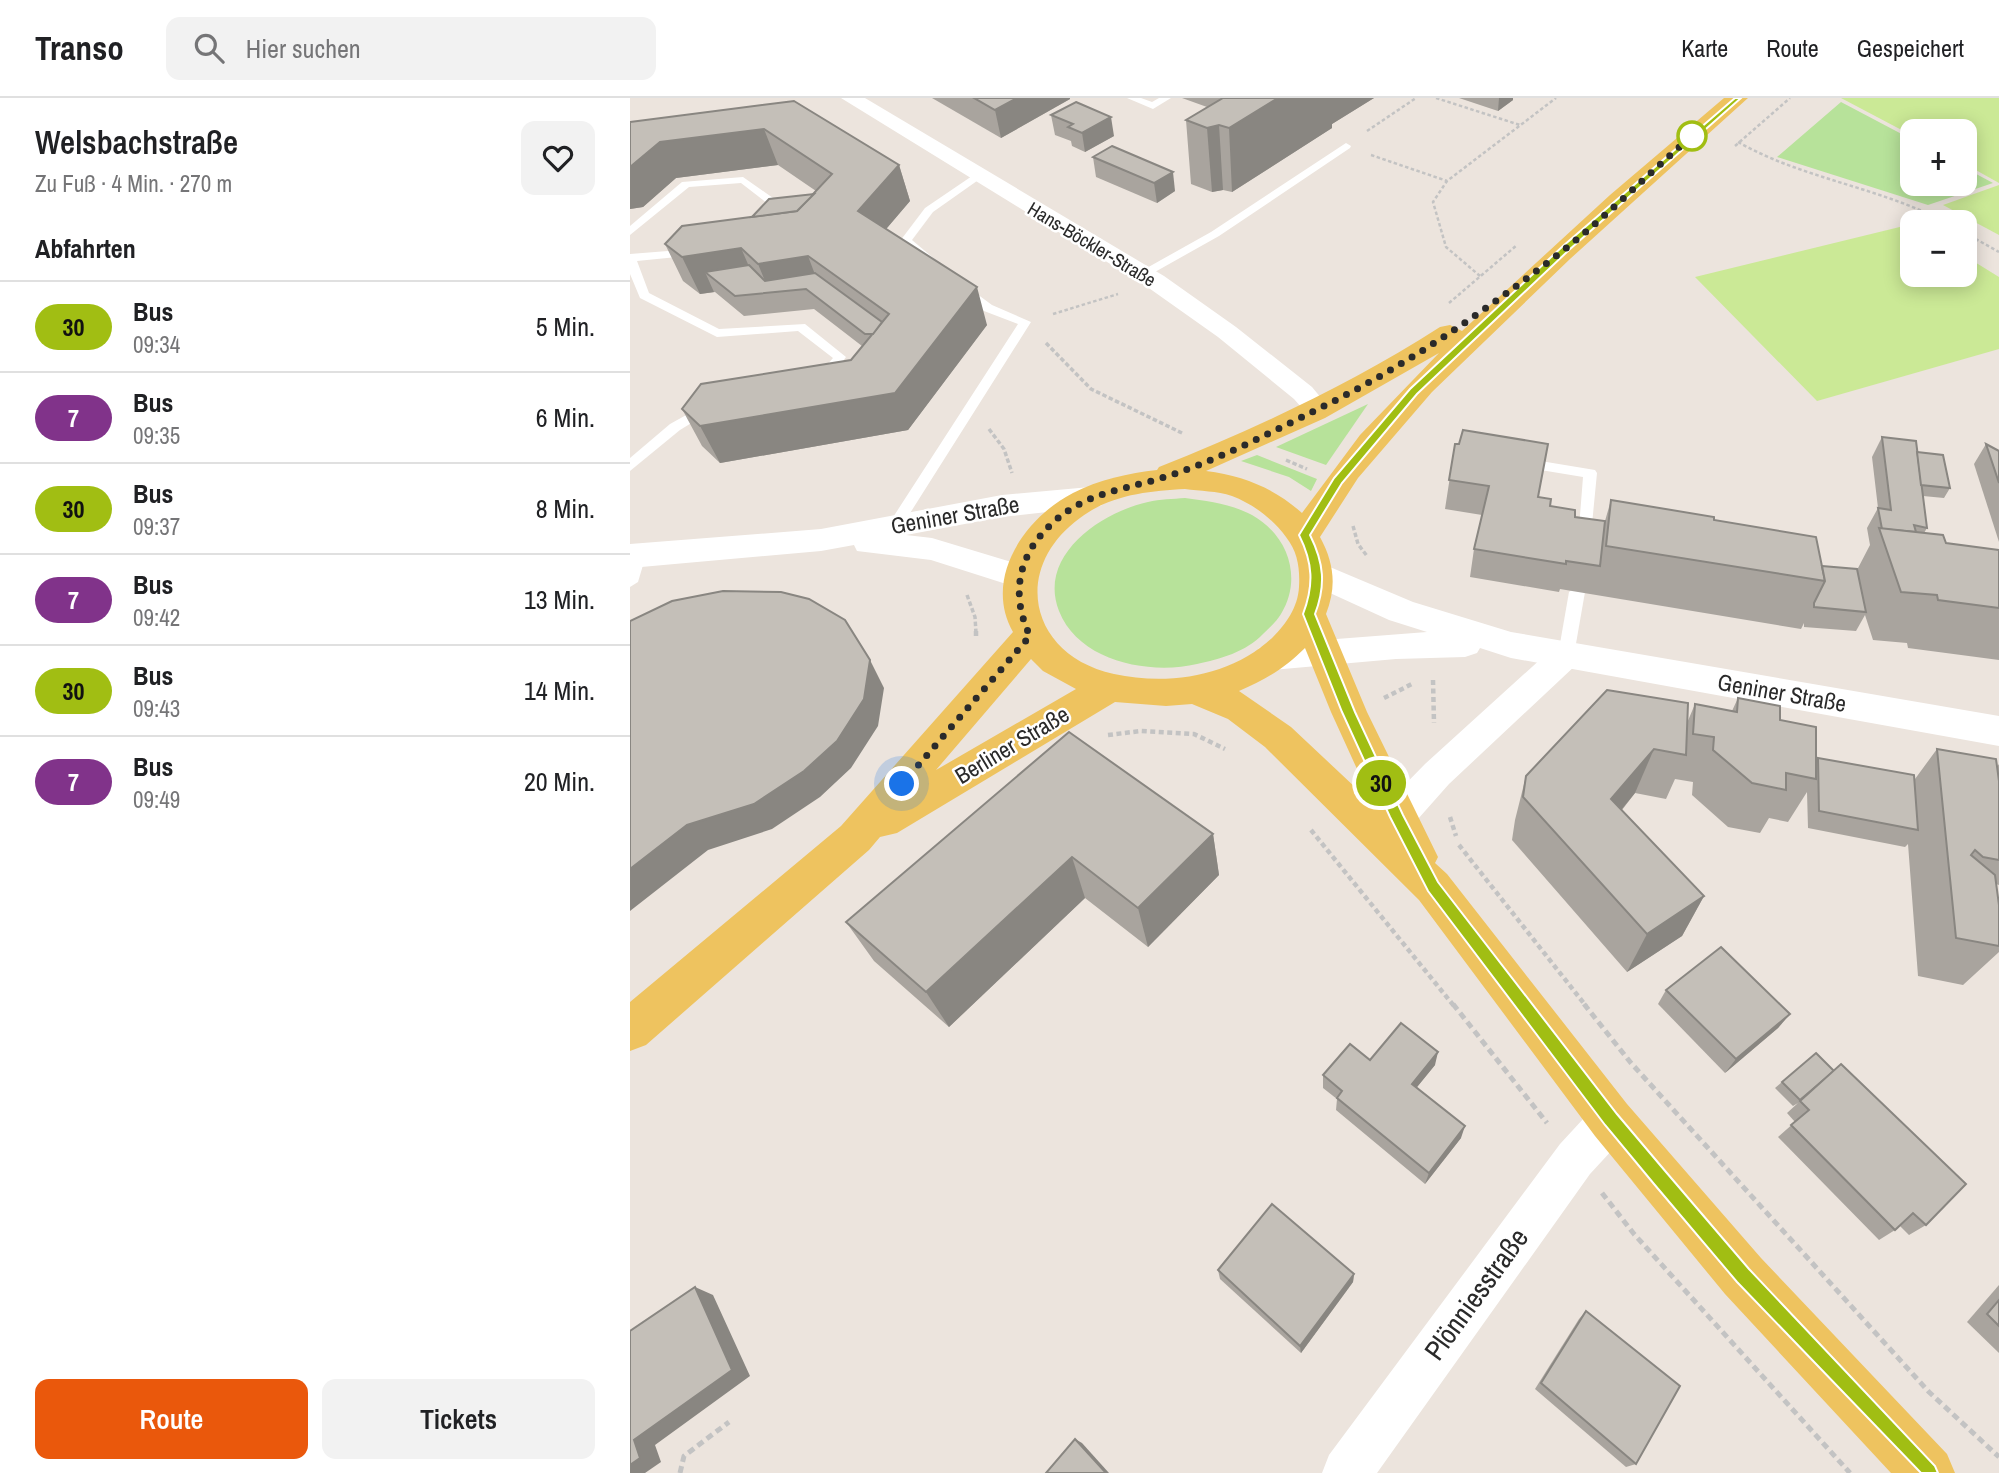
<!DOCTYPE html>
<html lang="de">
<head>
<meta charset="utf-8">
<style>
	body { margin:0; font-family:"Archivo Narrow",sans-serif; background:#f2f2f2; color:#202124; height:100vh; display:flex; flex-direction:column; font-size:26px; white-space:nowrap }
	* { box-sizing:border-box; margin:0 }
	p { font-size:23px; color:#757577 }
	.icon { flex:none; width:38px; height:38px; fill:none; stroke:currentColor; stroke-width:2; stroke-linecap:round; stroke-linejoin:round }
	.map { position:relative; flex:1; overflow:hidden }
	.details { display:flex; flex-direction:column; background:#fff; width:630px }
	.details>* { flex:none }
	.badge { padding:0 14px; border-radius:23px; font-size:24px; line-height:46px }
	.buttons { position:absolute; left:1270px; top:21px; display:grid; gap:14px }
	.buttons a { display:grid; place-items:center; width:77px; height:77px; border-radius:14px; background:#fff; box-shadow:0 4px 18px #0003; font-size:35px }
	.you { position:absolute; width:35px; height:35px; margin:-18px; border:5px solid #fff; border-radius:50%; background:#1a73e8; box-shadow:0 0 0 10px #1a73e833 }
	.map>.badge { position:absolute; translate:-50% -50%; box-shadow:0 0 0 4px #fff }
	h2 { padding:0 35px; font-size:26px; line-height:63px }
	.round { display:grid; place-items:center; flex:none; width:74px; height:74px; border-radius:14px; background:#f2f2f2 }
	.overview { display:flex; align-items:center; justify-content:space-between; height:119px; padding:0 35px }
	h1 { font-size:33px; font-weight:600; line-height:52px }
	.primary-button { display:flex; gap:14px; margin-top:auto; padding:14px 35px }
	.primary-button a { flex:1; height:80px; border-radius:14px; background:#ea580c; color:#fff; font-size:28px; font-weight:600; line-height:80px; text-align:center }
	.primary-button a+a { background:#f2f2f2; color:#202124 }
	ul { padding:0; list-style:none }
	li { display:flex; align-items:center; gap:21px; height:91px; padding:0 35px; border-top:2px solid #e0e0e0 }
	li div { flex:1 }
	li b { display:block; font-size:26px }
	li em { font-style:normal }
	li .badge { min-width:77px; font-weight:700; text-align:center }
	header { display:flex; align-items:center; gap:42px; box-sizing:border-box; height:98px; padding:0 35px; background:#fff; border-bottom:2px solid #e0e0e0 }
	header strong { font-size:33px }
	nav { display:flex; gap:38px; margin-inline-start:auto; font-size:24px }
	.search { width:490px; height:63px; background:#f2f2f2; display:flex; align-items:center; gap:18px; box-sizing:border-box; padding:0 24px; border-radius:14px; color:#757577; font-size:26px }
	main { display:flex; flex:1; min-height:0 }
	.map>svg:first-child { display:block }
	.green { fill:#b7e29a }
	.pitch { fill:#cbe996 }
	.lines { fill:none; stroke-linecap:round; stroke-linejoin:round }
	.path-far3 { stroke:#c3c3c3; stroke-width:2.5; stroke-dasharray:3.5 2.5; stroke-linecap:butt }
	.path-far2 { stroke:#c3c3c3; stroke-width:3.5; stroke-dasharray:4.5 2.5; stroke-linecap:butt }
	.path-far1 { stroke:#c3c3c3; stroke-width:4.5; stroke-dasharray:5 3.5; stroke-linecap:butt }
	.path { stroke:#c3c3c3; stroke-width:5; stroke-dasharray:7 4.5; stroke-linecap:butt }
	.service { fill:#fff; fill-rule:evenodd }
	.minor { fill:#fff; fill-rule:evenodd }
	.tertiary { fill:#fff; fill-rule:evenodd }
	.secondary { fill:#fff; fill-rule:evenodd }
	.primary { fill:#eec35f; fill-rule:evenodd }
	.wall { fill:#a9a49e }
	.shaded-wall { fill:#898681 }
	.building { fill:#c4bfb8; stroke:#898681; stroke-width:2 }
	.line { fill:#a1be13; stroke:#fff; stroke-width:2 }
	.walk { stroke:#2a2a2a; stroke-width:7; stroke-dasharray:0 12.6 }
	.stop-dot { fill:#fff; stroke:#a1be13; stroke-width:3.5 }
	.labels { text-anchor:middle; stroke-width:5; stroke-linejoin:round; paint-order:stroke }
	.far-street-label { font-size:19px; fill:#2a2a2a; stroke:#fff }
	.street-label { font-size:23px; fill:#2a2a2a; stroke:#fff }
	.near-street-label { font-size:28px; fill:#2a2a2a; stroke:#fff }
</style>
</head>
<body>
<header>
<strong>Transo</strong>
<div class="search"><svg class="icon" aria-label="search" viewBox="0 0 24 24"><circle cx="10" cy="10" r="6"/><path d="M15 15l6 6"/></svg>Hier suchen</div>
<nav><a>Karte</a><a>Route</a><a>Gespeichert</a></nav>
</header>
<main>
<section class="details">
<div class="overview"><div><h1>Welsbachstraße</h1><p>Zu Fuß · 4 Min. · 270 m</p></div><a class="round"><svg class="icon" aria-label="heart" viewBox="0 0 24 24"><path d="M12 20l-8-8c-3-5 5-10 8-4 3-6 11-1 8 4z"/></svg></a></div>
<h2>Abfahrten</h2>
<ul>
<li><span class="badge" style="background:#a1be13;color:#111">30</span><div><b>Bus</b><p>09:34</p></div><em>5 Min.</em></li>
<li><span class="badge" style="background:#81338a;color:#fff">7</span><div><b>Bus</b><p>09:35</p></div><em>6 Min.</em></li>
<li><span class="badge" style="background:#a1be13;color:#111">30</span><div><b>Bus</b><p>09:37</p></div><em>8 Min.</em></li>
<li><span class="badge" style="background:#81338a;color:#fff">7</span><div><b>Bus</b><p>09:42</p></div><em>13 Min.</em></li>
<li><span class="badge" style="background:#a1be13;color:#111">30</span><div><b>Bus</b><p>09:43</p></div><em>14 Min.</em></li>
<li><span class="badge" style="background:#81338a;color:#fff">7</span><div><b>Bus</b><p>09:49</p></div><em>20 Min.</em></li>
</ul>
<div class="primary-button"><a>Route</a><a>Tickets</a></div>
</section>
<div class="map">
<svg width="1369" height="1375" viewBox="0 0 1369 1375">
	<rect width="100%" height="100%" fill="#ece4dd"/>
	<g class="green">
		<path d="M1211,4L1283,42V86H1335V70L1363,85L1298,107L1147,59Z"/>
		<path d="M738,306L696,367L646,349Z"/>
		<path d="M627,357L687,381L681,393L659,379L611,363Z"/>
		<path d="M555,400C578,403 601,406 622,417C658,437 673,480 651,516C647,523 639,530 633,536C616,554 590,561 567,566C520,577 449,564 429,513C407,457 472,414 518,404C530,401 543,401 555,400Z"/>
	</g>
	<g class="pitch">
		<path d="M1211,0H1369V85L1335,66V33H1283V38Z"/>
		<path d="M1369,87V137L1313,107Z"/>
		<path d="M1282,126L1283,177H1335V158L1369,179V251L1187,303L1065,179Z"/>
	</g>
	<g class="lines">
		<g class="path-far3">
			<path d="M806,0L890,27"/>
			<path d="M737,33L786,0"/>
			<path d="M1108,44C1173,81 1249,89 1315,124"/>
			<path d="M1105,48L1160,0"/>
			<path d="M741,57L817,83"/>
			<path d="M1335,135L1369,154"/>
			<path d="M850,178L816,149L803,104L817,83L926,0"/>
			<path d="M819,205L887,147"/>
			<path d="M423,216L488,196"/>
		</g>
		<g class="path-far2">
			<path d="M416,245L461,291L552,335"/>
			<path d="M359,331L374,351L382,375"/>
			<path d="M656,362L677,371"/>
			<path d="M723,428L728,446L737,458"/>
			<path d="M337,497L345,519L346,535"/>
		</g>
		<g class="path-far1">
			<path d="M346,533V539"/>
			<path d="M803,582L804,625"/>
			<path d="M754,600L784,585"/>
			<path d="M478,637L511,633L564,636L595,651"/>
			<path d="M820,719L826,738"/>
			<path d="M681,732L824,908"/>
			<path d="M829,747L956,908"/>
		</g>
		<g class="path">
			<path d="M823,906L917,1025"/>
			<path d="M954,906L1001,965L1299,1294L1369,1359"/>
			<path d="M972,1095L1004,1136L1220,1375"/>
			<path d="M50,1375L54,1358L99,1324"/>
		</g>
		<g class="service">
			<path d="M497,0H511L522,4L529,0H541L523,11Z"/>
			<path d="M716,45L721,48L720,50L589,138L516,179L506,176L581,134Z"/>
			<path d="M345,76L354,78L303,114L282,142L308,164L298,167L270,143L295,110Z"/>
			<path d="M113,79L153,107V111L145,117H137L135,115L142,109L111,85L59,89L0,137V128L52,84Z"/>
			<path d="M63,151L69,155L67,157L7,163L19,195L89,231L175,226L216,259L196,285L191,286L184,282L203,260L168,233L87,239L10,200L0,176V156Z"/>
			<path d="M332,185L362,207L401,224L270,431L265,432L258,427L388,226L354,213L328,192V186Z"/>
			<path d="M76,306L83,310L81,313L50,332L0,373V360L40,326Z"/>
			<path d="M892,360L965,372L967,375L960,447H950L948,443L953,379L887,368V362Z"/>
			<path d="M8,452L16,457L8,484L0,489V459L3,453Z"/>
			<path d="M947,488L955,494L944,557L936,563L928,557L939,494Z"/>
		</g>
		<g class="minor">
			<path d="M211,0H235L534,178L606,229L682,289L701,312L697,318L688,320L679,318L664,301L588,239L516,188Z"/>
			<path d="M936,545L947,548L952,557L947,566L819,686L780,730L767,734L754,730L749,719L754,708L795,666L925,548Z"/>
			<path d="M981,1001L996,1007L1002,1022L996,1037L960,1076L747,1375H692L699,1357L930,1046L966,1007Z"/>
		</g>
		<path class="tertiary" d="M688,464L783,504L881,534L1369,618V648L881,560L850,550L847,555L835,559L766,561L642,572L629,568L624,559L629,550L642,546L797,534L759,522L676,484L671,476L676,468Z"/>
		<path class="secondary" d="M460,389L471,392L476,400L471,408L372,419L276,437L302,440L401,470L406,478L401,486L389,490L301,462L227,453L224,447L191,453L0,470V446L191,431L372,397Z"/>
		<path class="primary" d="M1094,0H1118L940,161L802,294L728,380L690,439C704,465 707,488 696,516L737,614L808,759L805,765L817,776L997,1006L1131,1160L1317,1356L1325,1375H1261L1095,1196L965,1038L789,802L635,649L598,621L562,606L536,608L485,604L267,735L250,739L239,752L16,947L0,953V904L211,728L383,534C353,481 394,420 443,395C468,382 499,375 527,372L529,369C627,330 721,286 810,229L820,227L832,233L980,97ZM809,255L730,337L672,415C644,390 614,378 576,373L695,320ZM555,391C570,393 587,393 602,398C623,406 643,421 656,439C668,454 670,471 669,489C668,509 656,526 643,539C602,578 539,588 484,576C400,558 380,471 450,420C480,397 518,393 555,391ZM675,550L701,614L743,706L661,629L609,593C635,582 655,570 675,550ZM401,561L413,573L446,591L306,672Z"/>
	</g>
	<g class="wall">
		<path d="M302,0H440V1L371,40Z"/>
		<path d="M552,0H744L702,26V30L602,94L593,92L582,94L561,86L556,22L577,9Z"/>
		<path d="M829,0H883V2L868,13Z"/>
		<path d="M164,3L269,67L280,103L256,131L357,227L278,332L90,365L72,348L52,311L221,262L232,248L184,211L114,218L85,194L70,196L53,183L35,146L122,119L184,96L186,93L148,67L46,80L13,109L0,111V24Z"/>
		<path d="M421,17L484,38L455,54L442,48L441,43L425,37Z"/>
		<path d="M463,59L545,93L527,105L466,79Z"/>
		<path d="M1252,339L1287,354L1320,390L1314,400L1293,398L1297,430L1294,435L1316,445L1369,452V562L1278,550L1277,545L1243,542L1235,517L1226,533L1174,529V525L1171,531L930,491L929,494L840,479L844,451L852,417L815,411L825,346L908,399L920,408L945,419L975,423L981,402L1084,422L1192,468L1227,472L1240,447L1237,430L1248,410L1242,359Z"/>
		<path d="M1356,346L1369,353V444L1344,366Z"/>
		<path d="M1108,600L1150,622L1186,663L1188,660L1285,681L1307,651L1367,669L1369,666V787L1366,786L1369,807V854L1333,887L1288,878L1278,746L1275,749L1178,730L1177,694L1158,724L1139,720L1130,735L1098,729L1062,697L1063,684L1045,681L1036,701L1005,695L992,712L1074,798L1052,838L997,874L882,742L885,722L896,678L1057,625L1065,606L1102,613Z"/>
		<path d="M439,634L583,736L589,777L518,849L455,800L319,929L244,863L216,824Z"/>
		<path d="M1036,892L1160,916L1148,930L1095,975L1028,906Z"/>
		<path d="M740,962L805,967L786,990L831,1040L795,1086L706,1012L707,1001L693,990V977Z"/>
		<path d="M1152,984L1296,1127L1279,1137L1270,1128L1265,1132L1249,1142L1148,1039L1165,1024L1157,1015L1168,1005L1163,1008L1145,990Z"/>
		<path d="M588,1172L724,1176L723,1184L671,1255L590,1181Z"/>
		<path d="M1369,1187V1255L1337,1224Z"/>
		<path d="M956,1213L1006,1366L996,1369L905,1291L949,1221Z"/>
	</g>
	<g class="shaded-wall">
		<path d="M387,0H440V1L371,40L365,12Z"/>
		<path d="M648,0H744L702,26V30L602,94L599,30Z"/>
		<path d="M869,0H883V2L868,13Z"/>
		<path d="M481,19L484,38L455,54L452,35Z"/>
		<path d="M589,27L593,92L582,94L577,30Z"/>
		<path d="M134,31L148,67L46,80L13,109L0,111V69L30,44Z"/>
		<path d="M269,67L280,103L240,150L228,113Z"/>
		<path d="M543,74L545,93L527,105L524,85Z"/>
		<path d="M111,150L127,187L75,174L84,194L70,196L52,159Z"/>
		<path d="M178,158L192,195L176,191L140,195L128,166Z"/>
		<path d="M347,189L357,227L278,332L90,365L70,328L265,295Z"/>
		<path d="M240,562L254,590L248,628L221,670L190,699L142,731L78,752L0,813V771L57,727Z"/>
		<path d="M1024,651L1005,695L965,744L981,701Z"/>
		<path d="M583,736L589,777L518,849L508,810Z"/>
		<path d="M442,759L455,800L319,929L296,894Z"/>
		<path d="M1074,798L1052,838L997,874L1017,836Z"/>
		<path d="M1160,916L1148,930L1095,975L1106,961Z"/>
		<path d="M808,954L805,967L779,999L782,986Z"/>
		<path d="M835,1028L831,1040L795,1086L799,1075Z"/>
		<path d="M724,1176L723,1184L671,1255L670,1248Z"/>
		<path d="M65,1189L83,1197L120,1278L25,1347L31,1364L15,1375H0V1367L4,1342Z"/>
		<path d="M445,1341L452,1345L479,1375H476Z"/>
	</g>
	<g class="building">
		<path d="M344,0H387L365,12Z"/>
		<path d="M593,0H648L599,30L589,27L577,30L556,22Z"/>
		<path d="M164,3L269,67L228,113L347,189L265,295L70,328L52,311L71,286L221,262L259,216L178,158L128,166L111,150L52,159L35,146L52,128L167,113L202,76L134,31L30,44L0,69V24Z"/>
		<path d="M446,4L481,19L452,35L438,29L443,26L421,17Z"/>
		<path d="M482,48L543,74L524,85L463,59Z"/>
		<path d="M184,96L167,113L122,119L139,101Z"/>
		<path d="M119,167L135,183L185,175L252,224L243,236H235L176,191L105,198L75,174Z"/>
		<path d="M833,332L918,346L908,399L921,401L920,408L945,412V419L975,423L970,468L936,463V466L844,451L859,388L819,382L825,346H829Z"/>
		<path d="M1252,339L1286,343L1297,430L1284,427L1286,434L1252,431L1248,410L1261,412Z"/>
		<path d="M1356,346L1369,353V385Z"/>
		<path d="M1287,354L1313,357L1320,390L1291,387Z"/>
		<path d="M981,402L1084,419V422L1186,439L1195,483L976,448Z"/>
		<path d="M1249,430L1313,437L1316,445L1369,452V510L1308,502L1307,497L1271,494Z"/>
		<path d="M1192,468L1227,471L1236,514L1184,509V505L1195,483Z"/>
		<path d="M93,493L151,494L179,501L215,522L240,562L234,601L207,643L174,673L124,706L57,727L0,771V523L42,503Z"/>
		<path d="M977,592L1058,605L1056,657L1024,651L981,701L1074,798L1017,836L893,699L896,678Z"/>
		<path d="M1108,600L1150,608V622L1186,629V681L1156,675V692L1122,685L1083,652L1084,639L1063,636L1065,606L1107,614Z"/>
		<path d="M439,634L583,736L508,810L442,759L296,894L216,824Z"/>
		<path d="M1307,651L1366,661L1369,683V762L1353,759L1345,752L1341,757L1365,777L1369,807V848L1326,840Z"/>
		<path d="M1188,660L1284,677L1288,732L1189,713Z"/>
		<path d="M1091,849L1160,916L1106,961L1036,892Z"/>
		<path d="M771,925L808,954L782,986L835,1028L799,1075L707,1000L712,993L693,977L720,946L740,962Z"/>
		<path d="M1186,955L1204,973L1170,1002L1152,984Z"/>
		<path d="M1211,966L1336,1086L1296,1127L1283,1115L1265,1132L1161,1027L1179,1012L1170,1003Z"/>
		<path d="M642,1106L724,1176L670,1248L588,1172Z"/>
		<path d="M65,1189L102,1272L4,1342L10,1360L0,1367V1233Z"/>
		<path d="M1369,1202V1228L1357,1216Z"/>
		<path d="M956,1213L1050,1288L1006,1366L911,1285Z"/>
		<path d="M445,1341L476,1375H416Z"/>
	</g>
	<path class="line" d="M1105,0H1111L939,152L787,296L712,385L680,437C694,465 696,487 685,516L725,614L773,717L808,784L987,1016L1036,1074L1119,1171L1305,1368L1308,1375H1291L1107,1184L1024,1086L975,1027L798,793L760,719L712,614L673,516C684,487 683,465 669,437L704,380L780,291L933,148Z"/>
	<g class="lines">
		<path class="walk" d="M272,686L400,538C379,494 389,453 427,421C457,396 489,392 525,382C580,366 634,338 686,312C775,269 857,212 935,151C979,116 1019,75 1062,38"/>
	</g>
	<circle class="stop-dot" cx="1062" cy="38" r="14"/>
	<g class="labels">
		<g class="far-street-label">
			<text transform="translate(462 146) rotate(31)" y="7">Hans-Böckler-Straße</text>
		</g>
		<g class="street-label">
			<text transform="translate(325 417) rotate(-10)" y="8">Geniner Straße</text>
			<text transform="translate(1152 595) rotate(10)" y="8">Geniner Straße</text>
			<text transform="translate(382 647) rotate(-31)" y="8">Berliner Straße</text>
		</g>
		<g class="near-street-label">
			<text transform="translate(846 1196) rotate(-54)" y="10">Plönniesstraße</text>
		</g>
	</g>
</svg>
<div class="buttons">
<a>+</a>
<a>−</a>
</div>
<div class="you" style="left:272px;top:686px"></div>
<b class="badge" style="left:751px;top:685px;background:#a1be13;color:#111">30</b>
</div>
</main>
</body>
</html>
